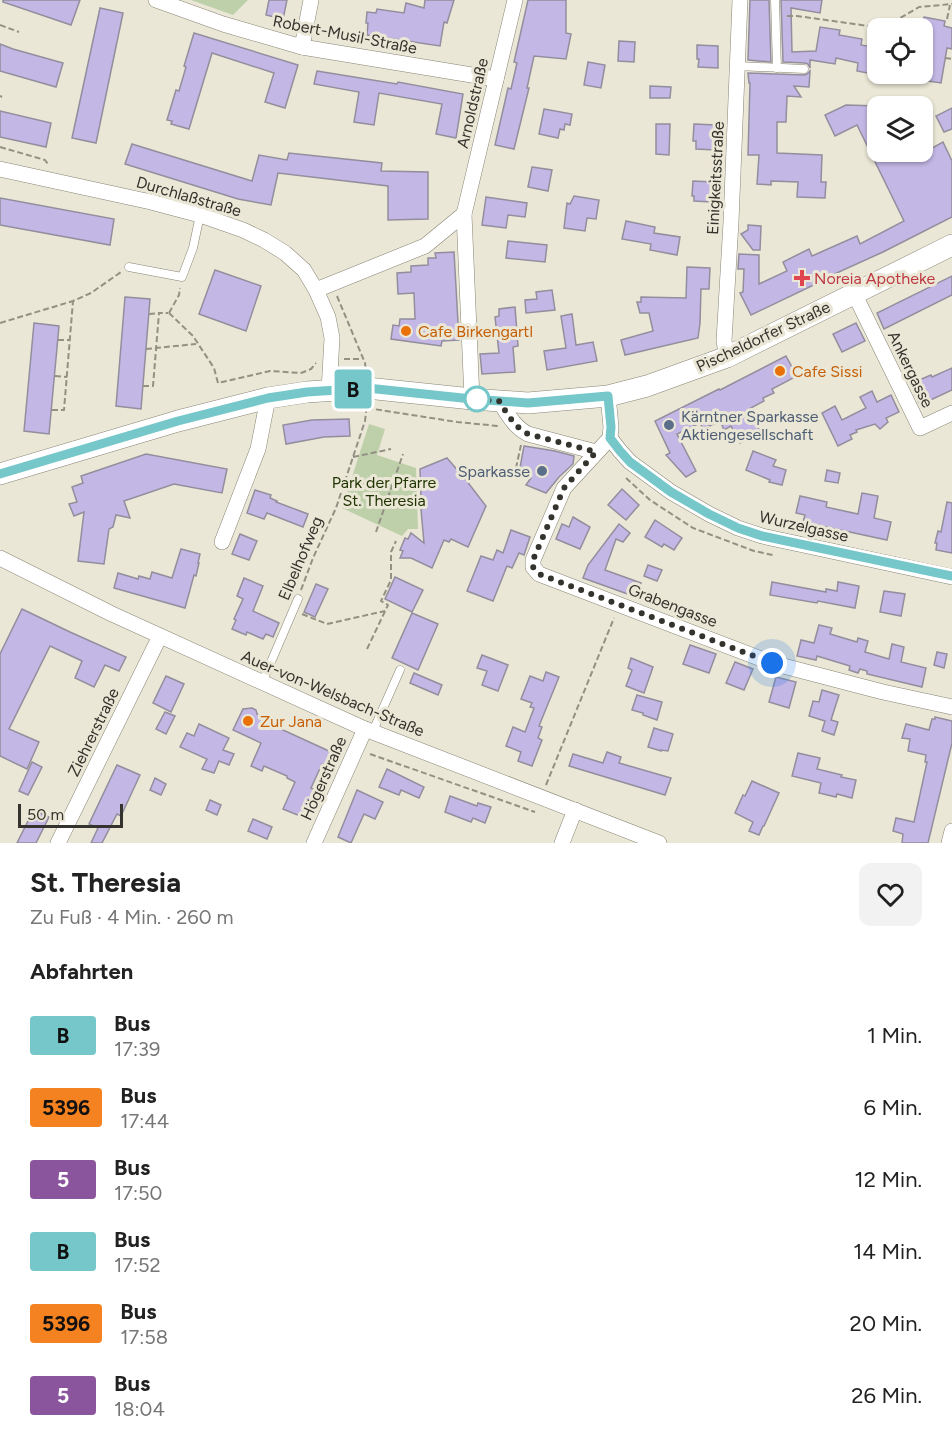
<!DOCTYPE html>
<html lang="de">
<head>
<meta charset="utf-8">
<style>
	body { margin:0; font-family:Figtree,sans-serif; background:#f2f2f2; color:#222; height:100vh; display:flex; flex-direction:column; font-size:22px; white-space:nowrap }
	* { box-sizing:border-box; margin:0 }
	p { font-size:20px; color:#767676 }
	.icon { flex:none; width:33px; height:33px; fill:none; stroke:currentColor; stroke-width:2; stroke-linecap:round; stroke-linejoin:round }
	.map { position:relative; height:843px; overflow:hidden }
	.drawer { display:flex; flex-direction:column; background:#fff; flex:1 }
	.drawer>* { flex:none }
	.badge { padding:0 12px; border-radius:4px; font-size:21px; line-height:39px }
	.buttons { position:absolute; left:867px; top:18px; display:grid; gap:12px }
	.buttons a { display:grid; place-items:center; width:66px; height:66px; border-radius:12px; background:#fff; box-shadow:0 2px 4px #0004; font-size:30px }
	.scale { position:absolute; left:18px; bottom:15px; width:105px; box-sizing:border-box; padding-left:6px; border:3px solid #35332d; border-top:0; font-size:16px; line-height:21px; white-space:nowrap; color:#35332d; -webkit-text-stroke:4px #ebe7d6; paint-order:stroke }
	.you { position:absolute; width:30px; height:30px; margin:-15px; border:4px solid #fff; border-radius:50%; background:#1a73e8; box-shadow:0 0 0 9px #1a73e833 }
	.map>.badge { position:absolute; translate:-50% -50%; box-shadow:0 0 0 3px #fff }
	h2 { padding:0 30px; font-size:22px; line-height:54px }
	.round { display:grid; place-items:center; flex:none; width:63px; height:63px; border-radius:12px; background:#f2f2f2 }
	.summary { display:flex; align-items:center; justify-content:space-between; height:102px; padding:0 30px }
	h1 { font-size:28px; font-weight:700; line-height:45px }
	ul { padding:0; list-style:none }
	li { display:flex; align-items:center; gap:18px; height:72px; padding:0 30px }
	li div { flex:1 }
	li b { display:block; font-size:22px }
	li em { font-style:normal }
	li .badge { min-width:66px; font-weight:700; text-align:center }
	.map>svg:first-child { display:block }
	.green { fill:#bdd0aa }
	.building { fill:#c3b7e5; stroke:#928e9d; stroke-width:1.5 }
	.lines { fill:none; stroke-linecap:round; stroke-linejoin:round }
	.lane-casing { stroke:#888475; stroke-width:9 }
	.street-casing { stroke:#888475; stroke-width:16 }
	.secondary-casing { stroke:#888475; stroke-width:22 }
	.path { stroke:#939084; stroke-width:2; stroke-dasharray:6 3; stroke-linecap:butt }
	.lane { stroke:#fff; stroke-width:8 }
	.street { stroke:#fff; stroke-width:15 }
	.secondary { stroke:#fff; stroke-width:21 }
	.line-casing { stroke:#fff; stroke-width:14 }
	.line { stroke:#75c7c9; stroke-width:9 }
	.walk { stroke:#35332d; stroke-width:6; stroke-dasharray:0 10.8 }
	.health-dot { fill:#e0444e; stroke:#ebe7d6; stroke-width:2 }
	.food-dot { fill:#e8710a; stroke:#ebe7d6; stroke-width:2 }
	.stop-dot { fill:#fff; stroke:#75c7c9; stroke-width:3 }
	.service-dot { fill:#5c6f8a; stroke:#ebe7d6; stroke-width:2 }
	.labels { text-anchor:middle; stroke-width:6; stroke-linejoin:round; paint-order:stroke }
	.street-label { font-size:16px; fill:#35332d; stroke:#ebe7d6 }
	.health-label { font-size:16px; fill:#be3a42; stroke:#ebe7d6; text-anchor:start }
	.food-label { font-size:16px; fill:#c56008; stroke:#ebe7d6; text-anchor:start }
	.service-label { font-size:16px; fill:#4e5e75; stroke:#ebe7d6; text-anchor:start }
	.park-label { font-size:16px; fill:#1f3200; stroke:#ebe7d6 }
</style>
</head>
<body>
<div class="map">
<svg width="952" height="843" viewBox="0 0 952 843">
	<rect width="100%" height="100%" fill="#ebe7d6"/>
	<g class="green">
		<path d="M191,0H248L233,15Z"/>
		<path d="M369,424L385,429L377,455L416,468L418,529H408L402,536L342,508Z"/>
	</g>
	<g class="building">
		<path d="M3,0H80L71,25L3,2Z"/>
		<path d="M269,0H287L283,19L266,15Z"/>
		<path d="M425,0H454L447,23L444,22L440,46L367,35L368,23H366L367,12L376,13L377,9L404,13L406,3L424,8Z"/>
		<path d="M528,0H566V33L571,34L566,59L534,56L527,88H529L514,149L495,145L508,88L511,89L517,63L514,62Z"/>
		<path d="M750,0H769L771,62L748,60Z"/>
		<path d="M781,0H822L820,13L791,8L792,52L816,51L820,27L840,30L839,35L862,39L861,45L878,48V75L857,71L858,63L836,58L835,64L810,60V68L808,64L805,63L783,62Z"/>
		<path d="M100,8L123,13L96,143L72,138Z"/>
		<path d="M924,17L945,21L944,26L952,28V49L947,48L941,83L922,80V24Z"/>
		<path d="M194,33L298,65L285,108L265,102L274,73L212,53L189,129L171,124L172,121L167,120L176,90L179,91L186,67L184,66Z"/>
		<path d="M619,41L635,42L634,62L618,61Z"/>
		<path d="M0,44L13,49L63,63L56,87L0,71Z"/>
		<path d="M697,45L718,46V68L698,67L699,59H697Z"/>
		<path d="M588,62L605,65L601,88L584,85Z"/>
		<path d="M317,71L397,84L398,82L463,94L456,138L436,134L442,104L379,93L374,125L354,122L359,92L314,84Z"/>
		<path d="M810,71L809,87L794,86L801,97L787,96L786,122H777V153L822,155L821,182H826L825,198L797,197L798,182L771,181V185L757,184L759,155H748L750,83H749L748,73L804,75L807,74Z"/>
		<path d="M650,86L671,87L670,98H650Z"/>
		<path d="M846,105L878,106V152H925L943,142L952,161V217L883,252L819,281L820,282L751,315L740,293L743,292L744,269H738L739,254L759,255V284L787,271L783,262L809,249L812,256L857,236L860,244L904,221L857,125L835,136L825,115Z"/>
		<path d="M952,108V129L944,132L936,116Z"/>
		<path d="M544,109L572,114L570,125L565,124L564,130L560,129L558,138L539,134Z"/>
		<path d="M0,111L51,123L46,147L0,137Z"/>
		<path d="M656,124H670L669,155L656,154Z"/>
		<path d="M694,124L716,125L715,150L696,149V141H693Z"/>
		<path d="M132,144L252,181L259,155L287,160L289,153L382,163L381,171L428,172V219L388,220V186L278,173L271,205L238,199L125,164Z"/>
		<path d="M532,167L552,170L548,191L528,187Z"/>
		<path d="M693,181L713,182L712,202L694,201V196H692Z"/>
		<path d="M574,196L599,200L596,219L587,218L585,231L564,228L567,203L570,204Z"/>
		<path d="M486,197L527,203L525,217L508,215L506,228L482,225Z"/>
		<path d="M0,198L114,219L110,245L0,225Z"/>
		<path d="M626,221L655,227L654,233L680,237L677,255L650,250L651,244L622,239Z"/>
		<path d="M748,225L761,226L760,250H753L741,234L748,230Z"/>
		<path d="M508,241L547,245L545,262L506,258Z"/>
		<path d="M454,252L459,340L442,341L441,346L391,339L393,325L399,326L400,319H415L414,293L398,294L397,273L411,272V266L428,265V258H436L435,253Z"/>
		<path d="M687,267L710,268L709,289H701L700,323L698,338L625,355L621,340L653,331L649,313H640L637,302H641V297L686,298Z"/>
		<path d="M215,270L261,286L246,331L199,314Z"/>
		<path d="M952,276V295L884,329L877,313Z"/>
		<path d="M552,290L555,310L526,313L525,300L537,299L536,292Z"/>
		<path d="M125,297L150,299L141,409L116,406Z"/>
		<path d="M515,307L518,346L513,347L515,372L482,374L480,354L499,353L495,317L499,316V309Z"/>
		<path d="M572,314L576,345L593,342L597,361L547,370L544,351L566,348L561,316Z"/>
		<path d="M34,323L59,326L49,434L24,431Z"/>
		<path d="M856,323L865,341L842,352L833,334Z"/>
		<path d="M786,356L797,376L772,389L774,393L763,398L764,401L749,409L761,432L740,443L731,426L724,430L720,421L703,429L700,423L677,434L696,471L686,477L666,455L670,453L655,421L719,389L720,390Z"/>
		<path d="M952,368V390L920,405L910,384L931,375L932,377Z"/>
		<path d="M872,391L877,402L891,395L899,412L886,418L888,422L880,429L875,424L856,430L857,432L850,435L852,439L838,446L822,413L835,406L842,420L866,408L860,397Z"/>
		<path d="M349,419L350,436L324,437L286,444L283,425L312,420Z"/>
		<path d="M524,446L555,451L574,456L573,464L559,477L546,493L526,485L531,478L519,473Z"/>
		<path d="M753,451L776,460L773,466L786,470L782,485L769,482L770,480L746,470Z"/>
		<path d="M146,454L227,469L222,493L174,484L124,501L130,518L116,515L113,527L109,529L104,564L78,561L84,512L74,516L69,504L77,502L72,487L83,483L81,476Z"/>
		<path d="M447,458L466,480L486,506L468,547L451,539L449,542L444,540L432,568L411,558H400L403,551L400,550L405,538L408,539L411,533L424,543L420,498H421L420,469Z"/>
		<path d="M827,470L840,473L838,483L825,481Z"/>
		<path d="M622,489L639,505L626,520L608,505Z"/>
		<path d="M255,490L271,495L270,498L277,501L276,502L308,514L303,527L267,513L264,519L247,513Z"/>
		<path d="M862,493L878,496L874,518L891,522L887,540L803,522L805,515L796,513L800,496L827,502L826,507L858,514Z"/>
		<path d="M947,502L952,503V553L936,550L937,543H935L938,531L941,532Z"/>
		<path d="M573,517L590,527L580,549L556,539L562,524L569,527Z"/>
		<path d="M655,520L682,538L674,550L664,544L662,547L645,537Z"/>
		<path d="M619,524L630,533L623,542L616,539L605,570L641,583L636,597L583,578L588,565Z"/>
		<path d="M511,530L530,537L524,555L519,553L512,568L507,566L493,601L467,591L481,556L493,560L497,550L503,553Z"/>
		<path d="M240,534L257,541L249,560L232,554Z"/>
		<path d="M181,549L200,554L198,563H199L196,576L194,575L185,608L114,588L118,573L138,579L139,576L150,579L152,572L172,578Z"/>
		<path d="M648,565L662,570L657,581L644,576Z"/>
		<path d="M395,577L423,590L412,612L385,599Z"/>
		<path d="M244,578L263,586L253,611L279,623L273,637L266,634L263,639L247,632L246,635L232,629L236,620L234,619L243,599L237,596Z"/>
		<path d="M772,582L826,592V589L837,591L838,582L859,586L855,608L818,601L817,603L770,595Z"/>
		<path d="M316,584L328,589L315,617L304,612Z"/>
		<path d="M884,591L905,594L901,616L880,612Z"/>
		<path d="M22,609L70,632L126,657L119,671L105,665L94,687L75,678L82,661L50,646L9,729L39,742L27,769L0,756V654Z"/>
		<path d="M412,613L438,624L418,670L392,658Z"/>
		<path d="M819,625L832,628L830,634L857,642L858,638L868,641L865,652L889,659L892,644L904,647L901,662L926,668L922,687L867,674V671L860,669L858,673L849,670L850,666L817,656L816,660L797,656L801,640L814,643Z"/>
		<path d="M690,645L716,654L709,673L683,664Z"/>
		<path d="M937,652L947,654L944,668L934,665Z"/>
		<path d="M482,655L508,665L498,691L482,685L487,671L477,668Z"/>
		<path d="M631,658L653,667L644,693L626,686L632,670L628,668Z"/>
		<path d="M735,662L753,669L744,690L726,683Z"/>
		<path d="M546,672L559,677L539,726L542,727L538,738L542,740L532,766L518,761L521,752L506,746L513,727L525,732L534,708L530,707L532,703L521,699L530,676L543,681Z"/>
		<path d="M414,673L442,685L438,695L410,683Z"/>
		<path d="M166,676L184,684L171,712L153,703Z"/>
		<path d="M776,677L796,682L789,708L769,702Z"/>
		<path d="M822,690L839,695L831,720L838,722L834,735L822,731L825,721L809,716L813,701L819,702Z"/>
		<path d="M637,695L662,702L657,720L643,715V713L632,710Z"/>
		<path d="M252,708L256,710L257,714L261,716L259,719L331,752L325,766L322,764L311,788L318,791L305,818L283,809L295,782L287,778V776L264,766L262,771L251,766L261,743L233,730L243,709Z"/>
		<path d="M165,712L175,716L166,734L156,729Z"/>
		<path d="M935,717L952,721V743L928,843H902L903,834L893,831L896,818L914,822L927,762H925L926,755L908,751L910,739L902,738L906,724L929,730L932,719H935Z"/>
		<path d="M199,724L229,738L223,750L234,754L229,765L219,761L214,773L202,769L207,759L180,747L187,733L194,736Z"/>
		<path d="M654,728L673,734L668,751L661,750V751L648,747Z"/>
		<path d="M607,752L621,757L619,763L671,778L665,795L569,766L573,754L603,763Z"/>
		<path d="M798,753L820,758L817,769L842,775L841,777L856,780L852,798L837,794L836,797L819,793L821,783L792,776Z"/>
		<path d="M32,762L42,767L28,795L19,791Z"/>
		<path d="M117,765L140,775L121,816L117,814L102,843H91L98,828L89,824Z"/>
		<path d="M387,769L424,787L419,798L401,790L399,795L379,787Z"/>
		<path d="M155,778L166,784L161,795L150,790Z"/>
		<path d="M752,781L779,793L764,826H763L759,835L749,831L753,822L735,813L743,795L745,796Z"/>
		<path d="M357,790L383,802L375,819L364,814L351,843L338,837Z"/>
		<path d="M450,796L477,806L478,803L491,807L485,823L473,818L471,822L445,812Z"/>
		<path d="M210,800L221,805L217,815L206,810Z"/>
		<path d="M38,812L49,817L36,843H17L30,817L32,818L34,813L37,814Z"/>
		<path d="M253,819L272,827L267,839L248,831Z"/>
	</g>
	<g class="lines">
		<defs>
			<g id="lane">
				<path d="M775,0L777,68"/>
				<path d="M737,66L804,69"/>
				<path d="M129,267L182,277L193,248L200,215"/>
				<path d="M262,683L298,599"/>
				<path d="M373,731L400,670"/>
			</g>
			<g id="street">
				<path d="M156,0L223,24L302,47L496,79"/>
				<path d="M302,47L311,0"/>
				<path d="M0,169L151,202L200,215L243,230L264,240L285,253L304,270L316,290L328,317L332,338L329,391"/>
				<path d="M316,290L425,246L464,214"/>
				<path d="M854,293L920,428L952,413"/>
				<path d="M727,357L724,341L731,222L740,0"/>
				<path d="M608,396L611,427L610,438L620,451L630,462L671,492L709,514L738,528L762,536L952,577"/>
				<path d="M472,399L464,214L515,0"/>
				<path d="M499,401C507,413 514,427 528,434L596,452"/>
				<path d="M610,438L564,488L533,560V567L539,574L772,663L883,692L952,707"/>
				<path d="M222,542L258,449L268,398"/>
				<path d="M0,558L112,614L365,729L659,843"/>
				<path d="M58,843L160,636"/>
				<path d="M314,843L365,729"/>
				<path d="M562,843L575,810"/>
				<path d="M949,843L952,831"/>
			</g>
			<path id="secondary" d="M0,474L178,421L268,398L307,392L367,388L472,399L528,403L608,396L647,386L727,357L952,245"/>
		</defs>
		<use href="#lane" class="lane-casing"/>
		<use href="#street" class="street-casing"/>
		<use href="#secondary" class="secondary-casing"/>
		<g class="path">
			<path d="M787,16H797L883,28L919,7L952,4"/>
			<path d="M947,19L950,5"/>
			<path d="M0,25L19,32"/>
			<path d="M945,58L952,59"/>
			<path d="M0,96L2,97"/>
			<path d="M0,147L45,160L48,164"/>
			<path d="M337,296L365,363L366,372"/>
			<path d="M169,313L193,336L214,368L218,383L270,371L301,373L311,369L316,363"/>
			<path d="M169,313L179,295L180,288"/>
			<path d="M149,314L159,313"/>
			<path d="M0,323L73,301L91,293L121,272"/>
			<path d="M58,340H70"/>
			<path d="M146,349L196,344"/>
			<path d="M344,359H362"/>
			<path d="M55,376L67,377"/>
			<path d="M143,386H153L159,313H168"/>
			<path d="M367,408L457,422L498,426"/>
			<path d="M52,410H64L73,301"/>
			<path d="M353,457L391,449"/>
			<path d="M514,477L521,445"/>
			<path d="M626,478L650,500L693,528L754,551L773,555"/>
			<path d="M376,532L403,454"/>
			<path d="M301,590L313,558L336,508L365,421L367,404"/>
			<path d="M302,614L327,624L385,611"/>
			<path d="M367,649L388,605L381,601L391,580V552L396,541"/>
			<path d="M370,754L535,812"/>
			<path d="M546,785L614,618"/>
		</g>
		<use href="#lane" class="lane"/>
		<use href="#street" class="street"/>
		<use href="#secondary" class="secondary"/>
	</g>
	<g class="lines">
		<defs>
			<path id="line" d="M0,474L178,421L268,398L307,392L367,388L472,399L528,403L608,396L611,427L610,438L620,451L630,462L671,492L709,514L738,528L762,536L952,576"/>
		</defs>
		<use href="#line" class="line-casing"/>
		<use href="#line" class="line"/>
		<path class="walk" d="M477,399H472L499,401C507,413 514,427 528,434L596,452L564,488L533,560V567L539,574L772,663"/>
	</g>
	<path class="health-dot" d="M799 269h6v6h6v6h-6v6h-6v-6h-6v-6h6z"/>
	<g class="food-dot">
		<circle cx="406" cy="331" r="6"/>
		<circle cx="780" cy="371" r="6"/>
		<circle cx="248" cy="721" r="6"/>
	</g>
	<circle class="stop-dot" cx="477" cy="399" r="12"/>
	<g class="service-dot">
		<circle cx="669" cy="425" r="6"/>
		<circle cx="542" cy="471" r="6"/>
	</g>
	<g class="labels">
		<g class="street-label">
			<text transform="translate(345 34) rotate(11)" y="6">Robert-Musil-Straße</text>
			<text transform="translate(472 103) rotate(-77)" y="6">Arnoldstraße</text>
			<text transform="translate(715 178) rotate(-87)" y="6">Einigkeitsstraße</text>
			<text transform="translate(189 196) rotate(16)" y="6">Durchlaßstraße</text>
			<text transform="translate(763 336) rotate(-25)" y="6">Pischeldorfer Straße</text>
			<text transform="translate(911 369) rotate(64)" y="6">Ankergasse</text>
			<text transform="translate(804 526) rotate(13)" y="6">Wurzelgasse</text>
			<text transform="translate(300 558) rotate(-67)" y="6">Elbelhofweg</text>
			<text transform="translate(673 605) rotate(21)" y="6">Grabengasse</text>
			<text transform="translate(333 693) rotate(23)" y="6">Auer-von-Welsbach-Straße</text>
			<text transform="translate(93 732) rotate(-64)" y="6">Ziehrerstraße</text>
			<text transform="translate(323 778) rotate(-66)" y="6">Högerstraße</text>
		</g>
		<g class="health-label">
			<text x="814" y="284">Noreia Apotheke</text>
		</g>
		<g class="food-label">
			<text x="418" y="337">Cafe Birkengartl</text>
			<text x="792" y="377">Cafe Sissi</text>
			<text x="260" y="727">Zur Jana</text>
		</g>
		<g class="service-label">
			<text x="681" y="422">Kärntner Sparkasse<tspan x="681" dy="18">Aktiengesellschaft</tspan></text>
			<text x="530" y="477" text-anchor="end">Sparkasse</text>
		</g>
		<g class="park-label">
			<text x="384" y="488">Park der Pfarre<tspan x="384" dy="18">St. Theresia</tspan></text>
		</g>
	</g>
</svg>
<div class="buttons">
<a><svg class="icon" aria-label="locate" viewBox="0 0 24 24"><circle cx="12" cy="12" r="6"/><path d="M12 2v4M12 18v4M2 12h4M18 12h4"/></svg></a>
<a><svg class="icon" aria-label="layers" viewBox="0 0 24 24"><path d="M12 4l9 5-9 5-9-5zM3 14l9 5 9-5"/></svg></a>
</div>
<div class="scale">50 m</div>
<div class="you" style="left:772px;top:663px"></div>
<b class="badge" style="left:353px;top:389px;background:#75c7c9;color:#111">B</b>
</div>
<section class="drawer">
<div class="summary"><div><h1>St. Theresia</h1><p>Zu Fuß · 4 Min. · 260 m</p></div><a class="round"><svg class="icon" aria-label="heart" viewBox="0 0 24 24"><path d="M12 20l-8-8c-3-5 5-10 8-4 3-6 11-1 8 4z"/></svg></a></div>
<h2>Abfahrten</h2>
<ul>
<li><span class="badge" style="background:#75c7c9;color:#111">B</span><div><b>Bus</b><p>17:39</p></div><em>1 Min.</em></li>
<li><span class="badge" style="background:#f58220;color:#111">5396</span><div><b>Bus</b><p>17:44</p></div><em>6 Min.</em></li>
<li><span class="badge" style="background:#8b559d;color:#fff">5</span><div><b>Bus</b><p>17:50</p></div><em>12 Min.</em></li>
<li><span class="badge" style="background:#75c7c9;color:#111">B</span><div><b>Bus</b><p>17:52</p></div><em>14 Min.</em></li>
<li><span class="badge" style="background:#f58220;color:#111">5396</span><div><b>Bus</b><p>17:58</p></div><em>20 Min.</em></li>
<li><span class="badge" style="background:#8b559d;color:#fff">5</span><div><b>Bus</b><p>18:04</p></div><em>26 Min.</em></li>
</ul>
</section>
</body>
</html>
